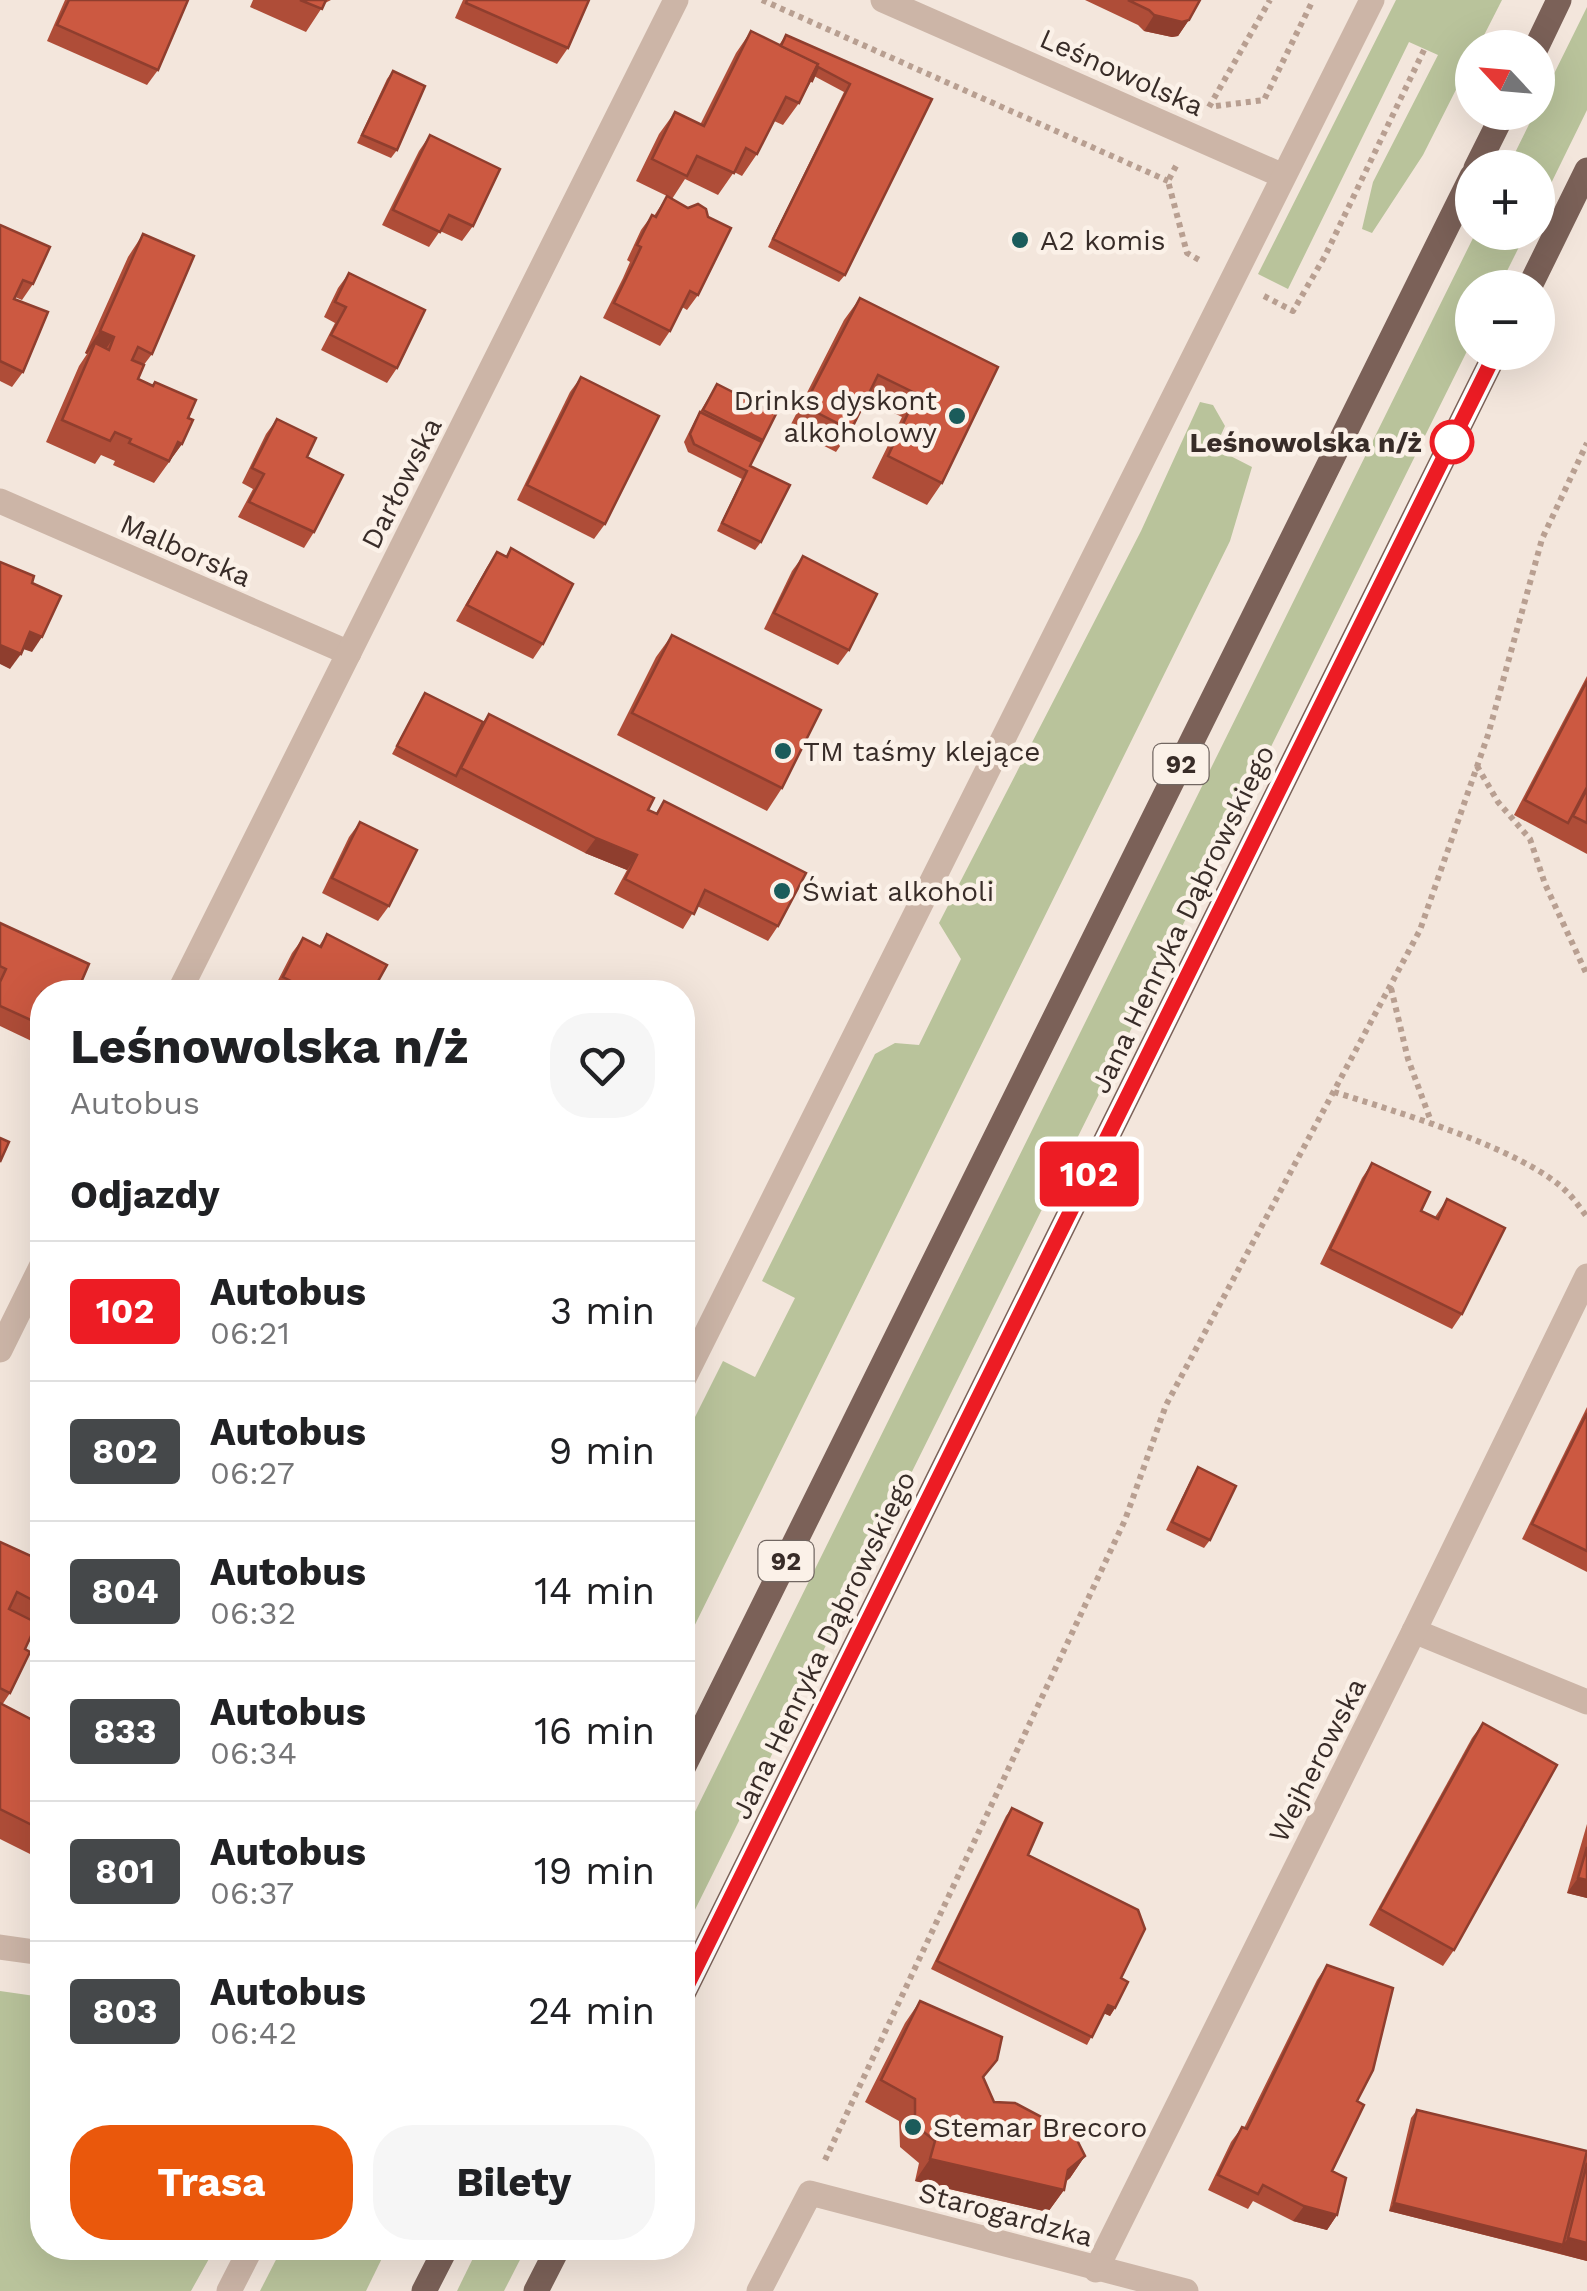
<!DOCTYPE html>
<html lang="pl">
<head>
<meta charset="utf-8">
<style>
	body { margin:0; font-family:"Work Sans",sans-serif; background:#f6f6f6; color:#202124; height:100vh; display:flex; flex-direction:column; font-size:38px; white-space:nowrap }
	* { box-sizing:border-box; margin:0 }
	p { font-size:32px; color:#757577 }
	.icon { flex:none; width:55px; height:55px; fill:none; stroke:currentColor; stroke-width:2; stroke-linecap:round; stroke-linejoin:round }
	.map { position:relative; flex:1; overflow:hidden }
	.sheet { position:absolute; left:30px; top:980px; width:665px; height:1280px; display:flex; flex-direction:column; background:#fff; border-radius:40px; box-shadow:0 10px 40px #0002 }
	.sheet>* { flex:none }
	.badge { padding:0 20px; border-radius:8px; font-size:35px; line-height:65px }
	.needle { width:65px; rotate:296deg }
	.controls { position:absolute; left:1455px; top:30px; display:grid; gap:20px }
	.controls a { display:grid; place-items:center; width:100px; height:100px; border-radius:50%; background:#fff; box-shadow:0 10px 40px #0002; font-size:50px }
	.map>.badge { position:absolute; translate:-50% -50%; box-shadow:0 0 0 5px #fff }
	h2 { padding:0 40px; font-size:38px; line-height:90px }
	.round { display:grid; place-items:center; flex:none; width:105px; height:105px; border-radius:40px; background:#f6f6f6 }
	.head { display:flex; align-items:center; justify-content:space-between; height:170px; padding:0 40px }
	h1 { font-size:48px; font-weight:700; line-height:75px }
	.primary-button { display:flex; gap:20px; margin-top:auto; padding:20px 40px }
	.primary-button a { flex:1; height:115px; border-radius:40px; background:#ea580c; color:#fff; font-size:40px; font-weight:700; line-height:115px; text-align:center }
	.primary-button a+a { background:#f6f6f6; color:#202124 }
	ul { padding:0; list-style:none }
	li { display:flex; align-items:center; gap:30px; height:140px; padding:0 40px; border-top:2px solid #e0e0e0 }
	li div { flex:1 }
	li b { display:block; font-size:38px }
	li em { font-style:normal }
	li .badge { min-width:110px; font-weight:700; text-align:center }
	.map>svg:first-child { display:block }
	.green { fill:#b9c39b }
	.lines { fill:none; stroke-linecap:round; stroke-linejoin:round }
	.path { stroke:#b89f91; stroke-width:6; stroke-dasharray:5 5; stroke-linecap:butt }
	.street { stroke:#ccb5a7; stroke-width:25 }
	.primary { stroke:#7b6158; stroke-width:25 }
	.wall { fill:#af4d38 }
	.shaded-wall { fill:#8f3e2e }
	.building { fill:#cc5941; stroke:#8f3e2e; stroke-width:2.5 }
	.line-casing { stroke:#fff; stroke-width:22 }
	.line { stroke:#ed1c24; stroke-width:15 }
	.poi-dot { fill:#1b5c5b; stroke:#fbf1e8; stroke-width:4 }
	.stop-dot { fill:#fff; stroke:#ed1c24; stroke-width:5 }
	.labels { text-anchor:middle; stroke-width:9; stroke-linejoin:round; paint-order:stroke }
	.shield { fill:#fbf1e8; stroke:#726762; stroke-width:2.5 }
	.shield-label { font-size:25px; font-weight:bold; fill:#382c28 }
	.street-label { font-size:28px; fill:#382c28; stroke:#fbf1e8 }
	.poi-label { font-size:28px; fill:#382c28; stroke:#fbf1e8; text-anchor:start }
	.stop-label { font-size:28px; font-weight:bold; fill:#382c28; stroke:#fbf1e8; text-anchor:end }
</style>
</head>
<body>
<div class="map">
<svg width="1587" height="2291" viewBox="0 0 1587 2291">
	<rect width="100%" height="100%" fill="#f3e6dc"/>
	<g class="green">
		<path d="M1396,0H1502L1478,47L1472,48V58L1423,155L1372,233L1362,229L1373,182L1438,55L1409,42L1288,289L1258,274Z"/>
		<path d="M1587,7V110L1538,210V168L1508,167Z"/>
		<path d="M1476,232L1526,233L1499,287L1472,288V341L683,1934V1836Z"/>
		<path d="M1200,402L1213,405L1225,426L1215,448L1252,467L1230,541L683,1649V1441L723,1361L755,1377L795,1298L762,1281L875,1054L895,1043L919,1045L961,959L939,923L1141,531Z"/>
		<path d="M0,1991L42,1997V2248H215L191,2291H0Z"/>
		<path d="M282,2248H387L366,2291H260Z"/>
		<path d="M478,2248H526L504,2291H457Z"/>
	</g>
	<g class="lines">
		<g class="path">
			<path d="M762,0L1168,181"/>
			<path d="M1216,106L1264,100L1313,0"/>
			<path d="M1209,107L1270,0"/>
			<path d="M1176,166L1168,181L1187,253L1201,261"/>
			<path d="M1264,296L1293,311L1325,256L1424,50"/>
			<path d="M1477,766L1498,802L1530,839L1545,884L1587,975"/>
			<path d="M1391,988L1408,1059L1432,1124"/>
			<path d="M1334,1092C1394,1111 1525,1149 1568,1193C1575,1200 1581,1209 1587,1217"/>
			<path d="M825,2160L1125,1520L1166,1405L1420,930L1488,735L1542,539L1587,443"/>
		</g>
		<g class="street">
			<path d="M883,0L1283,176"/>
			<path d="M0,501L349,653"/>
			<path d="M179,992L676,0"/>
			<path d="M0,1350L42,1265"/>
			<path d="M682,1382L1372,0"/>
			<path d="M1414,1631L1587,1702"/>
			<path d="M0,1947L42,1953"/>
			<path d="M1096,2270L1414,1631L1587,1276"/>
			<path d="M229,2291L251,2248"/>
			<path d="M759,2291L810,2193L1186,2291"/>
		</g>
		<g class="primary">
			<path d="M1536,48L1559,0"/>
			<path d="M1476,168L1504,112"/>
			<path d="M1529,288L1587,170"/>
			<path d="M682,1770L1472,176"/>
			<path d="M682,1996L1496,352"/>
			<path d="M424,2291L446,2248"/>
			<path d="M536,2291L558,2248"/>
		</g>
	</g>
	<g class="wall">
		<path d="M65,0H188L158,70L147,85L47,41Z"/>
		<path d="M253,0H331L325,3L306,32L250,7Z"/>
		<path d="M463,0H589L568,48L557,64L455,18Z"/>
		<path d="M1085,0H1200L1194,12L1178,36L1172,37L1144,31L1138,25Z"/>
		<path d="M751,31L779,45L786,35L932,99L845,275L839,282L768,247L844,92L814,76L799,103L783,125L774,121L757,154L742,176L734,172L718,195L685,179L672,199L698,295L687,310L682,307L670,331L660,346L603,318L623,278L630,262L627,260L641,230L652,215L654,216L667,196L636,181L659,134L675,112L700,125L736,53Z"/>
		<path d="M393,71L397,150L391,158L357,143L387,79Z"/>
		<path d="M430,135L473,226L462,241L440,231L429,247L382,225L419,151Z"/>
		<path d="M0,225L33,284L22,300L15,297L14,299L23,372L12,387L0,381Z"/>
		<path d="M143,234L152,354L143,366L138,379L188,418L182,444L154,483L113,465L115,461L101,455L95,464L46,442L79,366L87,354L85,353L128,257Z"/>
		<path d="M349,273L397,368L387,383L321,350L335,323L324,317L338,288Z"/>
		<path d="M860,298L998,367L942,483L927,505L872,478L902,417L866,399L851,430L836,452L789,428L844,320Z"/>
		<path d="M581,377L605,524L594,539L517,500L570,392Z"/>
		<path d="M717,384L776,414L750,466L761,542L755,550L717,531L742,479L688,452L684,442L695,420Z"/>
		<path d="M277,419L307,457L314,532L304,548L238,517L253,489L242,483L266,434Z"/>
		<path d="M511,548L543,644L533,659L456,621L487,567L497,552L506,556Z"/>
		<path d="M803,556L849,650L838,665L764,629L792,571Z"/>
		<path d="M672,635L782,788L767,811L617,735L656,657Z"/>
		<path d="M1587,676V854L1514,815Z"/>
		<path d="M425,693L483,722L489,714L648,810L656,813L664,801L778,926L768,941L697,906L683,929L614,894L627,870L585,853L392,754Z"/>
		<path d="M360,822L389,906L378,921L322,893L349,837Z"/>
		<path d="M0,923L42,992V1046L0,1026Z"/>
		<path d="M327,934L372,992H272L292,953L303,938L319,946Z"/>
		<path d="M1372,1163L1421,1211L1435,1217L1447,1199L1462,1314L1452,1329L1320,1264L1362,1178Z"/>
		<path d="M1587,1407V1572L1522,1539Z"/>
		<path d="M1198,1467L1210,1540L1204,1548L1166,1530L1193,1475Z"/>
		<path d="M0,1542L42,1561V1626L37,1623L25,1649L10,1693L2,1705L42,1725V1860L0,1839Z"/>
		<path d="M1483,1723L1454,1950L1443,1966L1369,1925L1472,1738Z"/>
		<path d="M1012,1808L1028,1855L1121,1978L1115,2008L1110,2016L1104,2013L1087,2045L931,1969L1006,1816Z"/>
		<path d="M1587,1824V1898L1567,1893Z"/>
		<path d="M1327,1965L1357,2101L1332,2171L1337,2215L1327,2230L1293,2221L1253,2201L1248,2209L1208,2190L1231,2142L1242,2127L1244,2128L1317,1980Z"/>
		<path d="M920,2001L984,2079L994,2102L1075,2136L1085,2156L1070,2178L1065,2182L1064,2190L1048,2212L915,2181L919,2163L900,2147L899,2121L865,2102L905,2023Z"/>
		<path d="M1417,2110L1586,2155L1587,2153V2261L1389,2211L1411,2118Z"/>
	</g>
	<g class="shaded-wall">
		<path d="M1154,15L1189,20L1178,36L1172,37L1144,31Z"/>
		<path d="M100,331L114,337L99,359L95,343L87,354L85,353Z"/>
		<path d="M178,442L182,444L166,466L169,461Z"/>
		<path d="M30,632L42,637L32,652L20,648Z"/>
		<path d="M0,645L21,654L10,669L0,664Z"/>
		<path d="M596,838L637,855L627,870L585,853Z"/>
		<path d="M1578,1878L1587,1880V1898L1567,1893Z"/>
		<path d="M1108,2005L1115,2008L1110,2016L1103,2013Z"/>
		<path d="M1085,2156L1070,2178L1057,2189L1064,2190L1048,2212L915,2181L930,2159L1068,2170Z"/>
		<path d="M1394,2203L1563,2245L1557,2253L1389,2211Z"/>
		<path d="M1304,2206L1337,2215L1327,2230L1293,2221Z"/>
		<path d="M1568,2238L1587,2243V2261L1557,2253Z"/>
	</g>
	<g class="building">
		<path d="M69,0H188L158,70L57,25Z"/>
		<path d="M300,0H326L322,9Z"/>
		<path d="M467,0H589L568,48L466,3Z"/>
		<path d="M1128,0H1200L1189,20L1182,22L1154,15L1149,10Z"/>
		<path d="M751,31L818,64L799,103L786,97L757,154L746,148L734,173L697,156L687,176L652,159L675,112L704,126Z"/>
		<path d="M786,35L932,99L845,275L773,239L850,84L818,67L812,81L810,80L818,64L781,46Z"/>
		<path d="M393,71L425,86L397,150L362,135Z"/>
		<path d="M430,135L500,169L473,226L449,215L440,232L393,210Z"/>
		<path d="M667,196L688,208L698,204L706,209L708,217L731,228L698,295L690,291L670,331L614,303L634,262L641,247L637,245L652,215L656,217Z"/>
		<path d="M0,225L50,247L33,284L23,280L14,299L48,312L23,372L0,361Z"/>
		<path d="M143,234L194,256L152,354L138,347L132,360L144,365L138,379L153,386L155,382L196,400L188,418L193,420L182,444L178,442L169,461L129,443L131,439L115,432L110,441L62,420L95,343L109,350L114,337L100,331Z"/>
		<path d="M349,273L425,310L397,368L331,335L346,307L335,302Z"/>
		<path d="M860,298L998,367L942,483L888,456L917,394L878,375L851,430L804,406Z"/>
		<path d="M581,377L659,416L605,524L527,485Z"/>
		<path d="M717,384L776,414L763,440L703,410Z"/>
		<path d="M700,412L762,442L750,466L790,485L761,542L722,523L747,471L694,444L690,434Z"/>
		<path d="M277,419L316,438L307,457L343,475L314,532L249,502L264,474L252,468Z"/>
		<path d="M511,548L573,584L543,644L467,605L497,552L507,557Z"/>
		<path d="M803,556L877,594L849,650L774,613Z"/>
		<path d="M0,562L34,576L32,583L61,596L42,637L30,632L21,654L0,645Z"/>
		<path d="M672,635L821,710L782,788L632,713Z"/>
		<path d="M1587,681V787L1568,823L1525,800Z"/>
		<path d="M425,693L483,722L456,776L397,746Z"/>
		<path d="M489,714L654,798L648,810L657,814L664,801L806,873L778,926L705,890L694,914L625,879L637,855L596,838L461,768Z"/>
		<path d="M1587,789V823L1573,816Z"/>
		<path d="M360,822L417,850L389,906L332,878Z"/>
		<path d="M0,923L89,964L77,992H42V1025L0,1006V982L6,969L0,966Z"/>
		<path d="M327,934L387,965L372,992H313L283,977L303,938L321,947Z"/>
		<path d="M0,1138L9,1142L0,1162Z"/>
		<path d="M1372,1163L1430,1192L1421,1211L1438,1219L1447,1199L1505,1228L1462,1314L1330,1249Z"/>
		<path d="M1587,1413V1551L1532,1524Z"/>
		<path d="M1198,1467L1236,1486L1210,1540L1172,1522Z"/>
		<path d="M0,1542L42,1561V1605L17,1592L9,1609L37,1623L25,1649L30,1652L10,1693L0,1688Z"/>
		<path d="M0,1703L42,1725V1830L0,1809Z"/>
		<path d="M1483,1723L1557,1765L1454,1950L1380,1909Z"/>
		<path d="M1012,1808L1042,1823L1028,1855L1138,1910L1145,1929L1121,1978L1128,1982L1115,2008L1108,2005L1092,2037L937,1961Z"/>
		<path d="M1587,1847V1880L1578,1878Z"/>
		<path d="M1327,1965L1393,1988L1373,2070L1357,2101L1364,2105L1332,2171L1346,2178L1337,2215L1304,2206L1263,2185L1258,2194L1218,2175L1242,2127L1247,2129Z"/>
		<path d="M920,2001L1002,2037L997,2060L983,2077L994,2102L1015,2103L1053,2123L1077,2129L1075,2136L1085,2156L1068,2170L1064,2190L930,2159L935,2141L915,2125V2099L881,2080Z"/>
		<path d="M1417,2110L1587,2151L1563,2245L1394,2203Z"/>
		<path d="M1587,2163V2243L1568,2238Z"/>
	</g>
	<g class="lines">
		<defs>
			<path id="line" d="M682,1996L1496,352"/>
		</defs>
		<use href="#line" class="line-casing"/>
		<use href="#line" class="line"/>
	</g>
	<g class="poi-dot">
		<circle cx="1020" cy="240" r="10"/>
		<circle cx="957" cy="416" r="10"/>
		<circle cx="783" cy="751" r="10"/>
		<circle cx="782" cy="891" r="10"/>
		<circle cx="913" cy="2127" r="10"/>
	</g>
	<circle class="stop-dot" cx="1452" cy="442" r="20"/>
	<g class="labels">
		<g class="shield">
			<rect x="1153.5" y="744" width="55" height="40" rx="8"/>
			<rect x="758.5" y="1541" width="55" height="40" rx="8"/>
		</g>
		<g class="shield-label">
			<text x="1181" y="773">92</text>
			<text x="786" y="1570">92</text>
		</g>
		<g class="street-label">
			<text transform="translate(1122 72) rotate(24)" y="10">Leśnowolska</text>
			<text transform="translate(401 483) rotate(-63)" y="10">Darłowska</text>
			<text transform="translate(186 550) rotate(24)" y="10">Malborska</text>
			<text transform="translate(1182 919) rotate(-64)" y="10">Jana Henryka Dąbrowskiego</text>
			<text transform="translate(823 1645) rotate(-64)" y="10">Jana Henryka Dąbrowskiego</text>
			<text transform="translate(1317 1760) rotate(-63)" y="10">Wejherowska</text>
			<text transform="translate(1006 2214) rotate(15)" y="10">Starogardzka</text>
		</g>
		<g class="poi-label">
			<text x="1040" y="250">A2 komis</text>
			<text x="937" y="410" text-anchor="end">Drinks dyskont<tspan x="937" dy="32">alkoholowy</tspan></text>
			<text x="803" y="761">TM taśmy klejące</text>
			<text x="802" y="901">Świat alkoholi</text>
			<text x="933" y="2137">Stemar Brecoro</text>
		</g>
		<g class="stop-label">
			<text x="1422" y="452">Leśnowolska n/ż</text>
		</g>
	</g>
</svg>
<div class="controls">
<a><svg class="needle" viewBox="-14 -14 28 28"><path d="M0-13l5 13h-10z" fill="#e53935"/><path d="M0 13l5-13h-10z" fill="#757577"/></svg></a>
<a>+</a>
<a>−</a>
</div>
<b class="badge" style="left:1089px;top:1174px;background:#ed1c24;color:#fff">102</b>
<section class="sheet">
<div class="head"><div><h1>Leśnowolska n/ż</h1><p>Autobus</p></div><a class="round"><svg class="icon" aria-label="heart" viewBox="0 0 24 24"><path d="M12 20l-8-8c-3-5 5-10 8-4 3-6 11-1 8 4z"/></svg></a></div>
<h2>Odjazdy</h2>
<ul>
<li><span class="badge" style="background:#ed1c24;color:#fff">102</span><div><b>Autobus</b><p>06:21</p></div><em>3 min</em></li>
<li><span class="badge" style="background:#45484a;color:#fff">802</span><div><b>Autobus</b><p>06:27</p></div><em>9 min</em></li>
<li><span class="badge" style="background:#45484a;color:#fff">804</span><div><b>Autobus</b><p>06:32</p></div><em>14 min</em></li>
<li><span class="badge" style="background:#45484a;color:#fff">833</span><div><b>Autobus</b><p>06:34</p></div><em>16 min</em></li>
<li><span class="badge" style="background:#45484a;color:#fff">801</span><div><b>Autobus</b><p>06:37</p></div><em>19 min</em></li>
<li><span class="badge" style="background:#45484a;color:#fff">803</span><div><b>Autobus</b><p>06:42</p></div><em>24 min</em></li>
</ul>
<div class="primary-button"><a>Trasa</a><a>Bilety</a></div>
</section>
</div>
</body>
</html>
